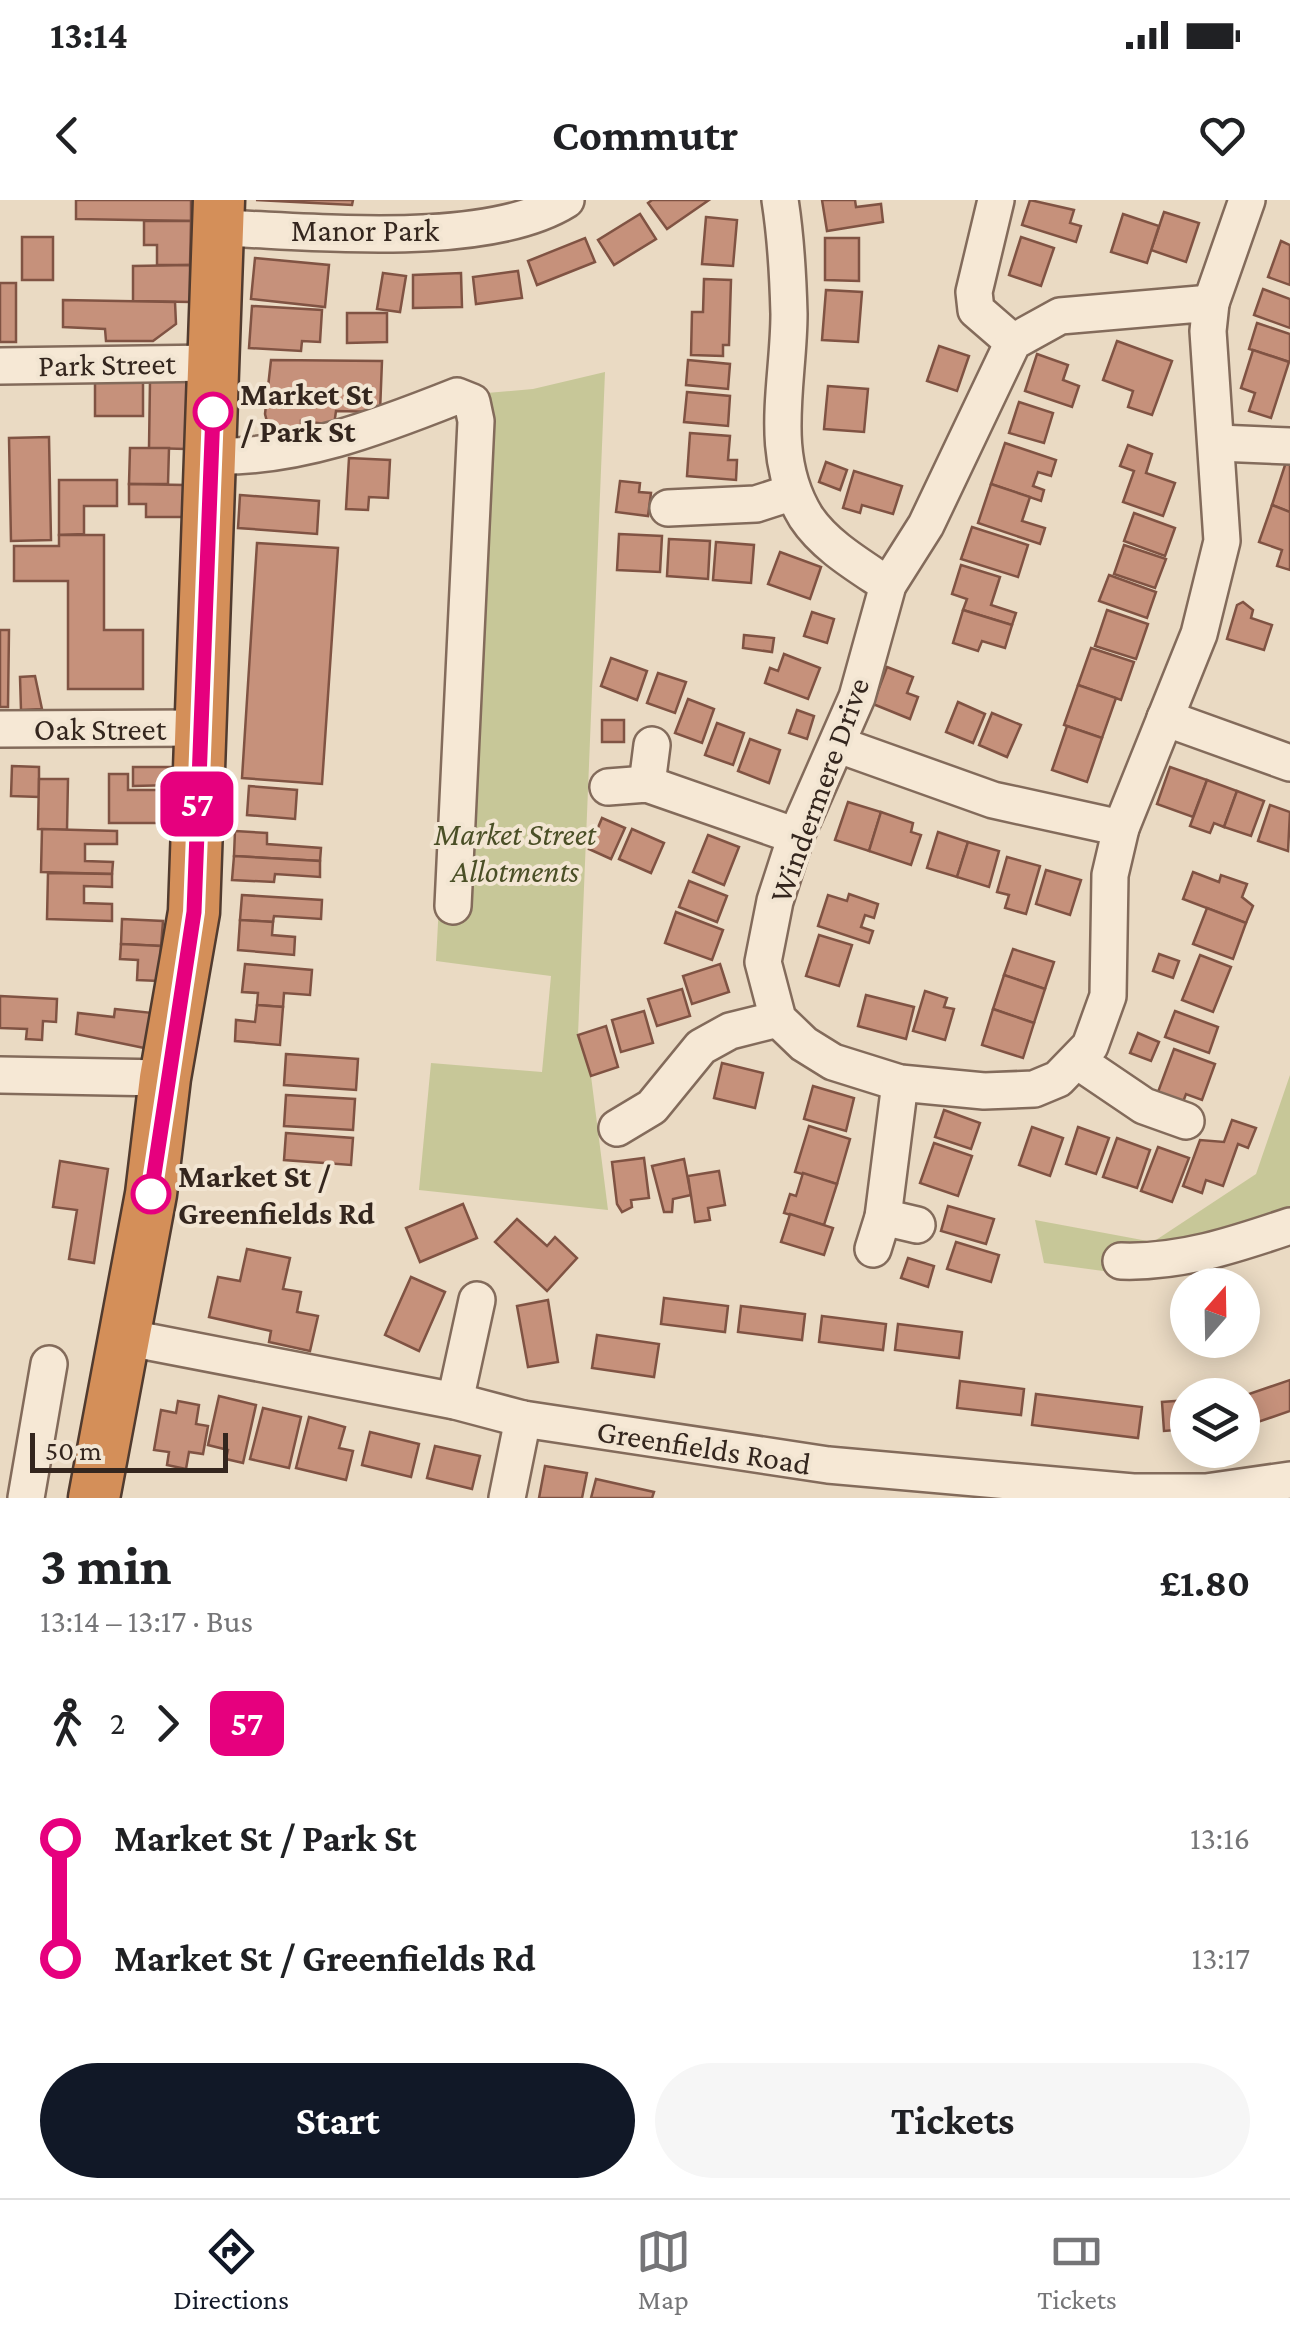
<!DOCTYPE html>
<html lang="en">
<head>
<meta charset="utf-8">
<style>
	body { margin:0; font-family:"Crimson Pro",serif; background:#f6f6f6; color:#202124; height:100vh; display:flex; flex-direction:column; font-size:38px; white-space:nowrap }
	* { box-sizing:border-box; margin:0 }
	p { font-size:32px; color:#757577 }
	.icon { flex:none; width:55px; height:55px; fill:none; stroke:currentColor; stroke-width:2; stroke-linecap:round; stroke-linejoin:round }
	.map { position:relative; height:1298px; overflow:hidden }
	.panel { display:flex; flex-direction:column; background:#fff; flex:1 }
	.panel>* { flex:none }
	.badge { padding:0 20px; border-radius:15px; font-size:35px; line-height:65px }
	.needle { width:65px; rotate:20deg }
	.fabs { position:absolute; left:1170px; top:1068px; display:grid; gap:20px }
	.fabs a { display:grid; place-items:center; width:90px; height:90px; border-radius:50%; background:#fff; box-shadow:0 5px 25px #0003; font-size:50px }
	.scale { position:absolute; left:30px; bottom:25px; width:198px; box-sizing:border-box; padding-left:10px; border:5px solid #34261e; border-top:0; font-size:28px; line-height:35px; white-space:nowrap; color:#34261e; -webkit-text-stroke:8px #f2e5d2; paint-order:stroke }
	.map>.badge { position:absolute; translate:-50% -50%; box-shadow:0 0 0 5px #fff }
	.legs { display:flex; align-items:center; gap:15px; height:110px; padding:0 40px; font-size:32px }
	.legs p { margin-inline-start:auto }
	.head { display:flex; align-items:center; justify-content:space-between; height:170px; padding:0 40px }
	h1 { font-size:55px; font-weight:700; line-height:75px }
	.button { display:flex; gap:20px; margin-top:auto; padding:20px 40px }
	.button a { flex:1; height:115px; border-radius:60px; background:#111827; color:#fff; font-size:40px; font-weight:700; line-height:115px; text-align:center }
	.button a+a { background:#f6f6f6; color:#202124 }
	ul { padding:0 40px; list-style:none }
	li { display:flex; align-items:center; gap:35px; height:120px; font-size:38px }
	li i { display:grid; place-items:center; width:15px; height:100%; margin:0 12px; background:currentColor }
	li i::after { content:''; width:25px; height:25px; margin:-12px; border:8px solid; border-radius:50%; background:#fff }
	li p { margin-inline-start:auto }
	li:first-child i { background:linear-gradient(#0000 50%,currentColor 0) }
	li:last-child i { background:linear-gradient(currentColor 50%,#0000 0) }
	.status { display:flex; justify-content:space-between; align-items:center; height:70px; padding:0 50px; background:#fff; direction:ltr }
	.status svg { height:28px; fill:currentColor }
	header { display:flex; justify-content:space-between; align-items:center; height:130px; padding:0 40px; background:#fff; font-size:45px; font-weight:700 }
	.menu { display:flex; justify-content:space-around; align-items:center; height:140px; border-top:2px solid #e0e0e0; background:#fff; font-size:28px; color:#757577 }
	.menu a { display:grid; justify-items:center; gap:5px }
	.menu .selected { color:#111827 }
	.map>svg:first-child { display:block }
	.green { fill:#c7c798 }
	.building { fill:#c6917b; stroke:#805343; stroke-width:2.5 }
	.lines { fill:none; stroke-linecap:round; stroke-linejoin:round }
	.minor-casing { stroke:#836b5b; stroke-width:40 }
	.highway-casing { stroke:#513b2f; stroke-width:55 }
	.minor { stroke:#f6e8d5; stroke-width:35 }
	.highway { stroke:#d48f59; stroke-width:50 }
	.line-1-casing { stroke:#fff; stroke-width:22 }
	.line-1 { stroke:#e6007e; stroke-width:15 }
	.stop-1-dot { fill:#fff; stroke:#e6007e; stroke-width:5 }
	.labels { text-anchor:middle; stroke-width:8; stroke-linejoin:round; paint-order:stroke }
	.street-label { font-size:32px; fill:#34261e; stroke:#f2e5d2 }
	.stop-label { font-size:32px; font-weight:bold; fill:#34261e; stroke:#f2e5d2; text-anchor:start }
	.park-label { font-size:32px; font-style:italic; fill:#4a4f26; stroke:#f2e5d2 }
</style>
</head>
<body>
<div class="status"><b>13:14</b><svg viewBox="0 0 49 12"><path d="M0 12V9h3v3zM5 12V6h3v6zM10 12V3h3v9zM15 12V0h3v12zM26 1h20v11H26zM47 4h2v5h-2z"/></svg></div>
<header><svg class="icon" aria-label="back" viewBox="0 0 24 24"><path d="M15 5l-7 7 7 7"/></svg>Commutr<svg class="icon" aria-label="heart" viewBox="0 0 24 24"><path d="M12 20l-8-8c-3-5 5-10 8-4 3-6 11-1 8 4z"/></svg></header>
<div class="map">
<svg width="1290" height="1298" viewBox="0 0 1290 1298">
	<rect width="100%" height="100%" fill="#eadac3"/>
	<g class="green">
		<path d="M605,172L578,835L591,876L608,1010L419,990L431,863L542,872L551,776L436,761L459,326L475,194L533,189Z"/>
		<path d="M1290,875V1029L1255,1048L1155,1078L1044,1063L1035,1020L1153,1042L1256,974Z"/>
	</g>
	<g class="building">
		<path d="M76,0H191V21L76,19Z"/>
		<path d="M256,0H353L352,5Z"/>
		<path d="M652,0H709L667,29L648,3Z"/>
		<path d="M822,0H855L856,7L881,4L883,22L827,31Z"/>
		<path d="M1030,0L1074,10L1070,23L1081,26L1076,42L1022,25Z"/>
		<path d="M1164,12L1199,23L1186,62L1151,50Z"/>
		<path d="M640,14L656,39L614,65L598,40Z"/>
		<path d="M1123,14L1159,26L1147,63L1111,52Z"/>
		<path d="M706,17L737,20L733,66L702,64Z"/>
		<path d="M144,21H191L190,65H157V45H144Z"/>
		<rect x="22" y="37" width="31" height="43"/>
		<path d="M1021,37L1054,48L1041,86L1009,75Z"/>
		<path d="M585,38L595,62L537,85L528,61Z"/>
		<path d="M825,38H859V81L825,80Z"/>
		<path d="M1281,41L1290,45V85L1268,77Z"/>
		<path d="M255,58L329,65L325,107L251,99Z"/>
		<path d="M190,65V102L133,101V66Z"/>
		<path d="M518,71L522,98L476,104L473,77Z"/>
		<path d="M383,73L406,76L400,112L377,109Z"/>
		<path d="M461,73L462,107L413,108V75Z"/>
		<path d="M704,79L731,80L729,145H723V156L691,155L692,112H703Z"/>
		<rect x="0" y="83" width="16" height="59"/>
		<path d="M1263,89L1290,99V128L1254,115Z"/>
		<path d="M826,90L862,92L858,142L822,140Z"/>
		<path d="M63,100L175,102L176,124L153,141H106L105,129L63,127Z"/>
		<path d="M252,106L322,110L320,142L302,141L301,151L249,148Z"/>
		<path d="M347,113H387V142L347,143Z"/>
		<path d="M1257,123L1290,134V162L1249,149Z"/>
		<path d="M1117,141L1172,161L1152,215L1128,207L1133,191L1103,180Z"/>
		<path d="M939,146L969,156L957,191L927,181Z"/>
		<path d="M1253,150L1289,162L1271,218L1249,211L1255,193L1241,188Z"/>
		<path d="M1037,154L1068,165L1063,180L1079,186L1072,207L1025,191Z"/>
		<path d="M271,160L382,161L380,212L336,211L334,225L301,221V238L272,241L265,214Z"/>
		<path d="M688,160L730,164L728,189L686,185Z"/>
		<path d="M143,181V216H95V182Z"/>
		<path d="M150,181H187L186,249L149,248Z"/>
		<path d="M828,186L868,189L864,232L824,229Z"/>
		<path d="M687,192L730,196L728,226L684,222Z"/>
		<path d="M1019,202L1053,213L1044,243L1009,233Z"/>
		<path d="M690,233L730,236L728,260H737L736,280L687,276Z"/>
		<path d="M49,237L51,340L11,341L9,238Z"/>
		<path d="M1005,243L1056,260L1051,276L1038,272L1033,286L1044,290L1041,301L991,284Z"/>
		<path d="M1128,245L1152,254L1146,273L1175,283L1163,316L1123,302L1134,271L1120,266Z"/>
		<path d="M130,248H169L168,284H129Z"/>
		<path d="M349,258L390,260L388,298L369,297L368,310L346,309Z"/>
		<path d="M826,262L847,270L840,290L819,282Z"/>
		<path d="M1286,262L1290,263V312L1272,305Z"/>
		<path d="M854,271L902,286L893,314L862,305L860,313L843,308Z"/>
		<path d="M59,280H117V306H84V334L59,335Z"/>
		<path d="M620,281L640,283L639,292L651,293L648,316L616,312Z"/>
		<path d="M129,284L185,285V317H146V304H129Z"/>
		<path d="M991,284L1030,297L1022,321L1045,328L1040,344L978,323Z"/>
		<path d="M240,295L319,301L317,334L238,328Z"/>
		<path d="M1272,305L1290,312V370L1277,366L1282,350L1259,342Z"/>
		<path d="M1134,313L1175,328L1165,356L1124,341Z"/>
		<path d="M972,327L1028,345L1018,377L961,359Z"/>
		<path d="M619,334L662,336L660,372L617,370Z"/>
		<path d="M59,335H104V430H143V489H68V381H14V346H59Z"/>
		<path d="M669,339L710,341L708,379L667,376Z"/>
		<path d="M716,342L754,345L751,383L713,380Z"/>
		<path d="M257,343L338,348L322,584L242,578Z"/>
		<path d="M1124,345L1166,359L1155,388L1114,374Z"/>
		<path d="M780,352L821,367L810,399L768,384Z"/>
		<path d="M961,365L1000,377L991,405L1016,413L1012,425L963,410L967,399L952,394Z"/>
		<path d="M1109,375L1156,392L1147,418L1099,401Z"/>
		<path d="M1243,402L1253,410L1251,418L1272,425L1264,450L1227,439L1237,405Z"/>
		<path d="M963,410L1012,425L1005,448L982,441L978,451L953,443Z"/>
		<path d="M1107,410L1148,424L1136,459L1095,446Z"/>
		<path d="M812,412L834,419L827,443L804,436Z"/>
		<path d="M0,430H9L8,507H0Z"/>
		<path d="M744,435L774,438L772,452L743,448Z"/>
		<path d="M1091,448L1134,462L1121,500L1078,485Z"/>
		<path d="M784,454L820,468L808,499L765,483L770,468L778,471Z"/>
		<path d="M611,458L647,471L637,500L601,486Z"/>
		<path d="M887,467L913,477L907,493L918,497L910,519L873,504Z"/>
		<path d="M658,473L686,482L675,513L647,503Z"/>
		<path d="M35,476L42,509L21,510L20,477Z"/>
		<path d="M1078,485L1116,498L1102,538L1064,525Z"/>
		<path d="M688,499L714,509L702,543L675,533Z"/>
		<path d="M958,502L985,514L973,543L946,532Z"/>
		<path d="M797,510L814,516L807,539L789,533Z"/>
		<path d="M992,513L1021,525L1007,557L979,545Z"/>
		<rect x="602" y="520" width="22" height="22"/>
		<path d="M717,523L744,533L733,565L705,555Z"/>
		<path d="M1067,526L1102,538L1087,582L1052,570Z"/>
		<path d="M750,539L780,550L769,583L738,571Z"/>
		<path d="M12,566L39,567V597L11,596Z"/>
		<path d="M133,567H175V585L133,586Z"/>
		<path d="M1170,567L1207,580L1193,617L1157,604Z"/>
		<path d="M109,574H128V590H165V623H109Z"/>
		<path d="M39,579H68L67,630L38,629Z"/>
		<path d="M1207,580L1237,591L1224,627L1214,623L1210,633L1190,626Z"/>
		<path d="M249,586L297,590L295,619L247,615Z"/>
		<path d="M1237,591L1264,601L1251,636L1224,627Z"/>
		<path d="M848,602L881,612L869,651L835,640Z"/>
		<path d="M1270,605L1290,612L1288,651L1258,641Z"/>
		<path d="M881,612L913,623L911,632L921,635L911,665L869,651Z"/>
		<path d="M602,618L625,628L611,659L589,649Z"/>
		<path d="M42,629L117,631V644H85V661L113,662L112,674L41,672Z"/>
		<path d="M632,629L664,643L651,673L619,659Z"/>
		<path d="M235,631L267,633V644L321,648L320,661L234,656Z"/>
		<path d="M938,632L968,642L957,677L927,668Z"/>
		<path d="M708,635L739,647L724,685L693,672Z"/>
		<path d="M968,642L999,651L989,687L957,677Z"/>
		<path d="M234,656L320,661V677L275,674L274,682L232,680Z"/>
		<path d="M1007,657L1040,666L1026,714L1005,708L1009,695L997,692Z"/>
		<path d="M1046,670L1081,680L1070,715L1036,704Z"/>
		<path d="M1193,672L1219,682L1221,675L1247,684L1242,697L1253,706L1246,723L1183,699Z"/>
		<path d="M48,673L112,674V687L84,686V703L112,704V721L47,719Z"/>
		<path d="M689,681L727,696L717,722L679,707Z"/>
		<path d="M849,694L878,704L874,718L865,715L861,727L873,731L869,743L818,726L828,695L847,701Z"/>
		<path d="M242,695L322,700L321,719L274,716L273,722L240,720Z"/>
		<path d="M1207,708L1246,723L1233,759L1193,744Z"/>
		<path d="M676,712L723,730L712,760L665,743Z"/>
		<path d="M122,719L163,721L161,746L121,744Z"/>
		<path d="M240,720L273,722L272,735L295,737L294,755L238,750Z"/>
		<path d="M819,735L852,745L839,786L806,776Z"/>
		<path d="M121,744L161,746L159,781L137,780L138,760L120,759Z"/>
		<path d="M1013,749L1054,762L1045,789L1004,775Z"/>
		<path d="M1159,754L1179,761L1173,778L1153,771Z"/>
		<path d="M1200,755L1231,767L1213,812L1182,800Z"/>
		<path d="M245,764L312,770L310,795L284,793L283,807L257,805L258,793L242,792Z"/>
		<path d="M720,764L729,792L692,804L683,776Z"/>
		<path d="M1004,775L1045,789L1034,823L993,809Z"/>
		<path d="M682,789L690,816L657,826L648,799Z"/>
		<path d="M925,791L947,798L944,807L954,809L945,840L913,831Z"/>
		<path d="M866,795L914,807L906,839L858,826Z"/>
		<path d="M0,796L57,799L56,822L43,821L42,840L26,839L27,829L0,828Z"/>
		<path d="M257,805L283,807L280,845L235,841L236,820L255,822Z"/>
		<path d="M115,809L153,813L149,849L76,834L78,813L114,817Z"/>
		<path d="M993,809L1034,823L1023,858L982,845Z"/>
		<path d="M644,811L653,843L621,852L612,820Z"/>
		<path d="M1175,811L1218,827L1209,853L1165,837Z"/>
		<path d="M606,826L618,867L591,876L578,835Z"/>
		<path d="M1138,833L1159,842L1151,861L1130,853Z"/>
		<path d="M1174,849L1215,864L1202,900L1186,894L1183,902L1158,892Z"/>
		<path d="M286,854L358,859L356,890L284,885Z"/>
		<path d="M722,863L763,873L755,908L714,898Z"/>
		<path d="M813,886L854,898L846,931L804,919Z"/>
		<path d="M286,895L355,899L353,930L284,926Z"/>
		<path d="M944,910L980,923L971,949L935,937Z"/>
		<path d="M1232,920L1256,928L1248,948L1238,944L1223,986L1206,980L1202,993L1183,986L1200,940L1224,942Z"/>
		<path d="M809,926L850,939L837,984L795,972Z"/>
		<path d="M1032,927L1063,938L1050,976L1019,965Z"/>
		<path d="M1078,927L1109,938L1096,974L1066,964Z"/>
		<path d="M286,933L353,938L351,965L284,960Z"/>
		<path d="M1117,938L1150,950L1137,988L1103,977Z"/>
		<path d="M934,943L972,956L958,996L920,983Z"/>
		<path d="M1158,947L1189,958L1172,1002L1141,991Z"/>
		<path d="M644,958L649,998L631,1000L632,1007L622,1012L617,1004L612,962Z"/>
		<path d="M684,959L691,995L673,999L672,1012H664L652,966Z"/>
		<path d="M60,961L108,969L94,1063L69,1059L77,1010L53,1007Z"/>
		<path d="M719,971L725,1005L708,1008L710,1020L695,1022L688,976Z"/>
		<path d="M803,973L837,984L824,1025L784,1013L790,994L796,996Z"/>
		<path d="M463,1004L477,1038L420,1062L406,1028Z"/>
		<path d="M948,1006L994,1019L986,1044L941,1031Z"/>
		<path d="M790,1014L833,1028L824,1055L781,1042Z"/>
		<path d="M517,1019L547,1046L555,1037L577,1058L547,1091L495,1042Z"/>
		<path d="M956,1042L999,1055L991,1082L947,1069Z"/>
		<path d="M247,1049L290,1058L283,1089L301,1092L297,1112L318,1116L310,1151L269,1142L271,1131L209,1117L218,1077L240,1081Z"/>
		<path d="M908,1058L934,1066L928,1087L901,1078Z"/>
		<path d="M411,1077L445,1092L419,1151L385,1135Z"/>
		<path d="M664,1098L728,1106L725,1132L661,1124Z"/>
		<path d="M548,1100L558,1162L528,1167L517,1106Z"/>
		<path d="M741,1106L805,1114L802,1140L738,1132Z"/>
		<path d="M822,1116L886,1124L883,1150L819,1142Z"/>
		<path d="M898,1124L962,1132L959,1158L895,1150Z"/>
		<path d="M597,1135L659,1144L654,1177L592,1168Z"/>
		<path d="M1290,1180V1211L1255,1223L1246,1195Z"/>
		<path d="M960,1181L1024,1189L1021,1215L957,1208Z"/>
		<path d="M1036,1194L1142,1207L1138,1238L1032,1225Z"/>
		<path d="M219,1196L256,1205L243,1263L226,1259L228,1250L208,1245Z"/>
		<path d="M1188,1200V1229L1164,1231L1162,1202Z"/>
		<path d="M178,1201L199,1205L196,1224L208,1226L203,1254L189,1252L186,1269L167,1265L169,1252L154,1250L161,1210L176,1213Z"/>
		<path d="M263,1208L301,1217L289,1268L250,1259Z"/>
		<path d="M309,1217L345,1227L339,1248L353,1251L346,1280L296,1268Z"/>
		<path d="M370,1232L419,1244L411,1277L362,1265Z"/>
		<path d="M435,1246L480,1256L472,1289L427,1278Z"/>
		<path d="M545,1266L587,1273L582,1298H539Z"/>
		<path d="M596,1279L654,1292L652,1298H591Z"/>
	</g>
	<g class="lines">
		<defs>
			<g id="minor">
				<path d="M780,0C786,38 788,76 789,114C789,182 767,254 806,317C825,346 860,366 888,385"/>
				<path d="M996,0L974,92L976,110L1013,142"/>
				<path d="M218,28C313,31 486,50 566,0"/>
				<path d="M1211,103L1208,131L1222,341L1199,434L1121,628L1110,675L1108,796L1090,846L1058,879L1034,889L984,891L900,883L833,862L804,844L778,819L763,762L775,701L796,636L857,497L888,385L926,325L1013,142L1060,116Z"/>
				<path d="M1211,103L1247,0"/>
				<path d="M0,166L214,163"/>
				<path d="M1218,243L1290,246"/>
				<path d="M212,256C296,259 379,227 457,196L472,202L476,221L453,706"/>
				<path d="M668,308L756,304L793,292"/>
				<path d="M1165,518L1290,563"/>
				<path d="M0,529L199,528"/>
				<path d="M839,545L993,600L1121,628"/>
				<path d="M647,584L652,545"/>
				<path d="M608,587L647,584L796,636"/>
				<path d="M1079,862L1144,906L1186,921"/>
				<path d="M0,875L165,878"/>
				<path d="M617,928L652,907L701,847L730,831L778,819"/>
				<path d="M883,1017L917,1025"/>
				<path d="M873,1049L883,1017L900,883"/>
				<path d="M1121,1061C1180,1063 1234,1045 1290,1026"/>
				<path d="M124,1137L455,1201L523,1219L828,1265L1133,1292H1206L1290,1280"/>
				<path d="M455,1201L477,1100"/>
				<path d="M26,1298L49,1164"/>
				<path d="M507,1298L523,1219"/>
			</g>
			<path id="highway" d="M94,1298L151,994L165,878L194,712L219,0"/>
		</defs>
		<use href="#minor" class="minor-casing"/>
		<use href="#highway" class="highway-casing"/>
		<use href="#minor" class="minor"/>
		<use href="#highway" class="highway"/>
	</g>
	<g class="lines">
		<defs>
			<path id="line-1" d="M151,994L194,712L213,212"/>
		</defs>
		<use href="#line-1" class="line-1-casing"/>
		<use href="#line-1" class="line-1"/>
	</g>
	<g class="stop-1-dot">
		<circle cx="213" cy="212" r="18"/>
		<circle cx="151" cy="994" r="18"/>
	</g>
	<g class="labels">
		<g class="street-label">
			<text x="365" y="41">Manor Park</text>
			<text transform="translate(107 164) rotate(-1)" y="11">Park Street</text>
			<text x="100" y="540">Oak Street</text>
			<text transform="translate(819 590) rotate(-70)" y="11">Windermere Drive</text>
			<text transform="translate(704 1247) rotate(9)" y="11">Greenfields Road</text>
		</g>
		<g class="stop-label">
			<text x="240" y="205">Market St<tspan x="240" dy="37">/ Park St</tspan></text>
			<text x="178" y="987">Market St /<tspan x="178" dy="37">Greenfields Rd</tspan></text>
		</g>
		<g class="park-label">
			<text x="515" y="645">Market Street<tspan x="515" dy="37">Allotments</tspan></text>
		</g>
	</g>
</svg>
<div class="fabs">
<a><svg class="needle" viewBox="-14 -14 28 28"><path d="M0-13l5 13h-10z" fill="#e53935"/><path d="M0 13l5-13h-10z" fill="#757577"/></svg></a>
<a><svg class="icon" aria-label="layers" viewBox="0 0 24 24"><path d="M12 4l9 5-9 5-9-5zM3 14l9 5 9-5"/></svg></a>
</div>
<div class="scale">50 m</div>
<b class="badge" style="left:197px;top:604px;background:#e6007e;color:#fff">57</b>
</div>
<section class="panel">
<div class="head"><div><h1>3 min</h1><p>13:14 – 13:17 · Bus</p></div><b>£1.80</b></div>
<div class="legs"><svg class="icon" aria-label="walk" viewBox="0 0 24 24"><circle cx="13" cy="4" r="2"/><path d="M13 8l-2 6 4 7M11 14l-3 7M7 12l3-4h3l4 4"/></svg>2<svg class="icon" aria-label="forward" viewBox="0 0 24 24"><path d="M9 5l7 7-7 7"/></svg><b class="badge" style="background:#e6007e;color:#fff">57</b></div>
<ul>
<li><i style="color:#e6007e"></i><b>Market St / Park St</b><p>13:16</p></li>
<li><i style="color:#e6007e"></i><b>Market St / Greenfields Rd</b><p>13:17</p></li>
</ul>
<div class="button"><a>Start</a><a>Tickets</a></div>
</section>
<nav class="menu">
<a class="selected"><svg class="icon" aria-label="directions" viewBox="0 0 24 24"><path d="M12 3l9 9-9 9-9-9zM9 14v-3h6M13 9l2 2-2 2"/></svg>Directions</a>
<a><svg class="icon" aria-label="map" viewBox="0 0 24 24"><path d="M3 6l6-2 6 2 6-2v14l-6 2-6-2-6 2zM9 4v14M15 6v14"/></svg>Map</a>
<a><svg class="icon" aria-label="tickets" viewBox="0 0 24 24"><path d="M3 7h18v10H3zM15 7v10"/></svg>Tickets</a>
</nav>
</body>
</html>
